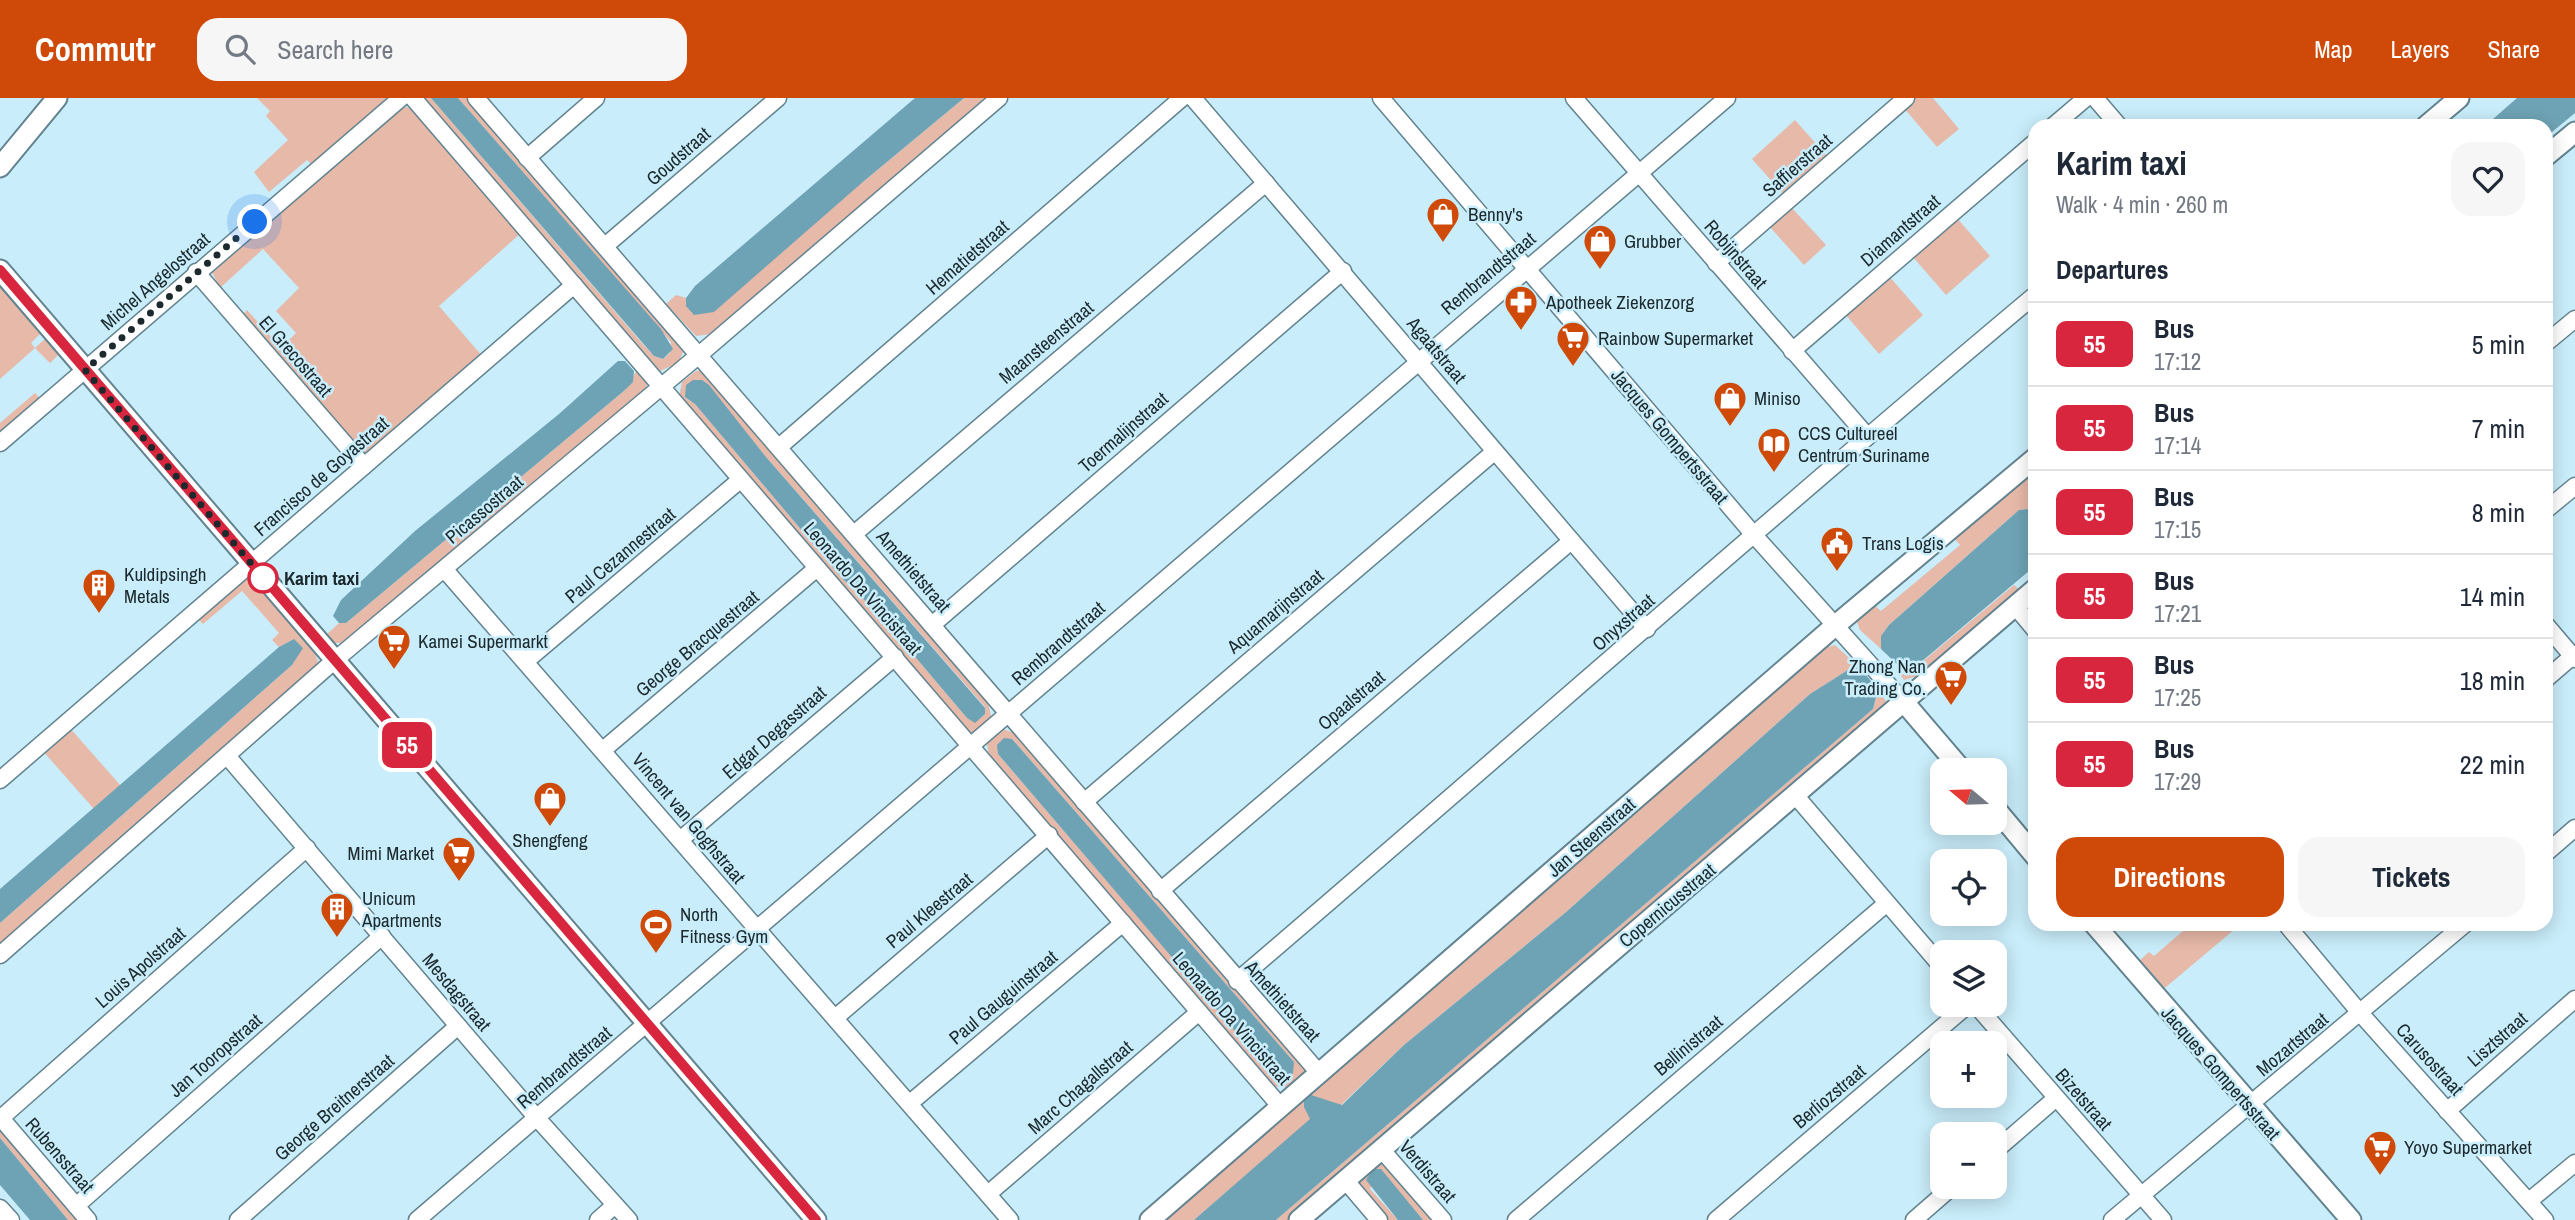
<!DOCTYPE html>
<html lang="en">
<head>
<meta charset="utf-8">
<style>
	body { margin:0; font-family:"Archivo Narrow",sans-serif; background:#f6f6f7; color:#1f2937; height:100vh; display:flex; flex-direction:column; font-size:26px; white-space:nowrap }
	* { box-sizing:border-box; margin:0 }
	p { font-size:23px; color:#747a83 }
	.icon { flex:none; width:38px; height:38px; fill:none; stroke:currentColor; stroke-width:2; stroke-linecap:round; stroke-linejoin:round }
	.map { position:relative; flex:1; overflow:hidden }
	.drawer { position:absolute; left:2028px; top:21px; width:525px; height:812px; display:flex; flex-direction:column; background:#fff; border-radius:21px; box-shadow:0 4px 18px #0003 }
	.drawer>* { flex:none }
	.badge { padding:0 14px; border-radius:10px; font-size:24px; line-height:46px }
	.needle { width:46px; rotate:289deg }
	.buttons { position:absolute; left:1930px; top:660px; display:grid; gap:14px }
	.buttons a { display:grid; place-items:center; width:77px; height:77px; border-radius:14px; background:#fff; box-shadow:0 4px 18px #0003; font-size:35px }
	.you { position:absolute; width:35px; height:35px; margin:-18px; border:5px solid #fff; border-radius:50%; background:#1a73e8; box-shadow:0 0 0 10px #1a73e833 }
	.map>.badge { position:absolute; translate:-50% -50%; box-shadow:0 0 0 4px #fff }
	h2 { padding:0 28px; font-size:26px; line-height:63px }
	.round { display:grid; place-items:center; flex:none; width:74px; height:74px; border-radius:21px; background:#f6f6f7 }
	.overview { display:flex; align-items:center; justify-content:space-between; height:119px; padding:0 28px }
	h1 { font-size:33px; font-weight:700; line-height:52px }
	.button { display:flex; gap:14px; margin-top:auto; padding:14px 28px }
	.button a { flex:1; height:80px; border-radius:21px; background:#cf4a09; color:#fff; font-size:28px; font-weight:700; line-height:80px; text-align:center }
	.button a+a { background:#f6f6f7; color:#1f2937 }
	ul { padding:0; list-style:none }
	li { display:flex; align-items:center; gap:21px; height:84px; padding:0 28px; border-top:2px solid #e0e1e3 }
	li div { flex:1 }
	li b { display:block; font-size:26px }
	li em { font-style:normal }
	li .badge { min-width:77px; font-weight:700; text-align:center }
	header { display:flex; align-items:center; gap:42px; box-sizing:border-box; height:98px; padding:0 35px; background:#cf4a09; color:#fff }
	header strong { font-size:33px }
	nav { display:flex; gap:38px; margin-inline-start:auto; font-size:24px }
	.search { width:490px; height:63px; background:#f6f6f7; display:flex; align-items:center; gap:18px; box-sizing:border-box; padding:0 24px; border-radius:21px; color:#747a83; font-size:26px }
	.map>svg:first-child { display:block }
	.green { fill:#e7b9a9; fill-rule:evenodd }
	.water { fill:#6ea3b5 }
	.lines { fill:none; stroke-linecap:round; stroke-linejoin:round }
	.minor-casing { stroke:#62838f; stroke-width:19 }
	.tertiary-casing { stroke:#62838f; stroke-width:23 }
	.minor { stroke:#fff; stroke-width:16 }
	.tertiary { stroke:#fff; stroke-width:19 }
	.line-casing { stroke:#fff; stroke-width:16 }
	.line { stroke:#d7263d; stroke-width:10 }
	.walk { stroke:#1c2a2e; stroke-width:7; stroke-dasharray:0 12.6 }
	.stop-dot { fill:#fff; stroke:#d7263d; stroke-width:3.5 }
	.labels { text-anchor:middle; stroke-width:5; stroke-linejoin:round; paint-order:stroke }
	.street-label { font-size:19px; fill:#1c2a2e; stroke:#c9edfa }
	.poi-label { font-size:19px; fill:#1c2a2e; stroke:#c9edfa; text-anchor:start }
	.stop-label { font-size:19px; font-weight:bold; fill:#1c2a2e; stroke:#c9edfa; text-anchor:start }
</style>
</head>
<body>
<header>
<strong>Commutr</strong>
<div class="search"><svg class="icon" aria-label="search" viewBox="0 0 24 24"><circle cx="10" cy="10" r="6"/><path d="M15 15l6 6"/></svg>Search here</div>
<nav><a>Map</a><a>Layers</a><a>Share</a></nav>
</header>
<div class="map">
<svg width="2575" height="1122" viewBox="0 0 2575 1122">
	<rect width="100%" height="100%" fill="#c9edfa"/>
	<g class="green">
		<path d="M257,0H395L314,69L307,62L269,94L254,74L288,42L266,18L270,13Z"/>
		<path d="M421,0H431L641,244L654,258L663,261L670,255L671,244L458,0H469L681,246L684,252L678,265L660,273L652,268Z"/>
		<path d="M964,0H990L712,236L696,238L666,206L676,197L686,200V208L864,83Z"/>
		<path d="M1913,0H1933L1959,31L1937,49L1903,9Z"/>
		<path d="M407,9L414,12L521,135L439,208L483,259L370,356L363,355L242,217L247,212L281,250L296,235L276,213L299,190L263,151L220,190L212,174L216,167L399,11Z"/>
		<path d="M1795,22L1827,58L1784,97L1752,61Z"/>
		<path d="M1791,109L1826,147L1804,167L1770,129Z"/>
		<path d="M1956,119L1990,158L1946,197L1912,158Z"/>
		<path d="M1888,177L1923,217L1879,256L1845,216Z"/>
		<path d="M0,186L42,234L31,245L35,250L48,238L62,253L50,265L35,250L0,281Z"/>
		<path d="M637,272L647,286L645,294L346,545H331L325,538L339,525H346L625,292Z"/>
		<path d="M696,273H702L988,605L992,622L976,636L966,633L679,299L682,284ZM708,287L766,359L985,609V616L975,624L967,620L878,515L842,480L695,306L685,299Z"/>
		<path d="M35,295L40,300L0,336V325Z"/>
		<path d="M2035,367V406L2029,411L2019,412L1889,527L1881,538V551L1860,532L1857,524L1862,514L1872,505L1881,513L1960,447L1952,438Z"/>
		<path d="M249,479L256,482L313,550L318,564L315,571L0,848V825L292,567L294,541L279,549L272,542L279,535L242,493L203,526L198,521Z"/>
		<path d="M2014,487L2021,493L1924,576L1904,582L1900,576L1909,575Z"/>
		<path d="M1835,547L1859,569L1851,570L1810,596L1565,815L1404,947L1341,1007L1311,1021L1194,1122H1157L1824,550Z"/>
		<path d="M1878,591L1887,605L1880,614L1289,1122H1276L1873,611Z"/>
		<path d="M69,629L121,688L94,711L42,652Z"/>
		<path d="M1003,631L1017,636L1307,969V976L1291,990L1271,988L989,658L987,646ZM1012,641L1294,964L1277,981L998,656Z"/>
		<path d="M2191,826H2241L2160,894L2137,865L2149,854L2154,858Z"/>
		<path d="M0,1030L80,1122H68L0,1040Z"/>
		<path d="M1379,1065L1391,1071L1437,1122H1423L1380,1071L1370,1091L1398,1122H1386L1360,1086V1080Z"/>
	</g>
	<g class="water">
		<path d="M431,0H458L661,231L673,251L663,261L654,258Z"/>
		<path d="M915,0H964L864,83L714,214L694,217L686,208V200L695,188Z"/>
		<path d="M2517,0H2575V15L2546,39V28H2485Z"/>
		<path d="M618,263H625L634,273L633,284L625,292L346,525H339L333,518L341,502L415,433L559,316Z"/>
		<path d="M693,282H702L709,287L766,359L985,610V616L975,625L967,620L878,515L842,480L695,306L685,299L686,287Z"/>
		<path d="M2035,406V468L1908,575L1904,573L1881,551V538L1889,527L2019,412L2029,411Z"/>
		<path d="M294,541L303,550L292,567L0,825V791L279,549Z"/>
		<path d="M1859,569L1878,591L1873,611L1276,1122H1194L1310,1021L1304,1009V1002L1311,997L1342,1007L1404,947L1565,815L1810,596L1851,570Z"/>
		<path d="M1004,640L1012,641L1294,964L1293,975L1287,981L1277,982L998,656L997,647Z"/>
		<path d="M0,1040L68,1122H30L0,1087Z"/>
		<path d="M1373,1071H1381L1423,1122H1398L1366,1082Z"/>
	</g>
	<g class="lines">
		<defs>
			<g id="minor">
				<path d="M413,0L1280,1008"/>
				<path d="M476,0L1319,975"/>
				<path d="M1193,0L1647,531"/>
				<path d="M1381,0L1754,437L1903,603"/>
				<path d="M1574,0L1867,338"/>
				<path d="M2095,0L2119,28"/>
				<path d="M2053,28L2086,0"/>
				<path d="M527,60L596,0"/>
				<path d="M605,148L778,0"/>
				<path d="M1716,165L1906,0"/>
				<path d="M196,174L364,368"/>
				<path d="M2546,245L2575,221"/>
				<path d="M1792,253L2035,44"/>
				<path d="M0,345L401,0"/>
				<path d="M779,349L1182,0"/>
				<path d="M2546,412L2575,388"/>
				<path d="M854,436L1266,85"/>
				<path d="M445,472L1010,1122"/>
				<path d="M2015,508L2035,532"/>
				<path d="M932,527L1343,173"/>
				<path d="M2546,527L2575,561"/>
				<path d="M526,563L740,382"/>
				<path d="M2546,581L2575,556"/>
				<path d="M603,652L817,470"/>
				<path d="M228,659L536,1019L629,1122"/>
				<path d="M0,682L574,187"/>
				<path d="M1795,697L1942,869"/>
				<path d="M1084,704L1494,354"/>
				<path d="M680,742L895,559"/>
				<path d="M2546,755L2575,730"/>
				<path d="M1160,793L1570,444"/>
				<path d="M2286,826L2361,916L2545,1122"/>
				<path d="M0,857L335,562L699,257L999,0"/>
				<path d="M1237,883C1504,655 1766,422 2035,197"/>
				<path d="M1975,906L2163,1122"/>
				<path d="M835,920L1049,737"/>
				<path d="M910,1005L1123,825"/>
				<path d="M2447,1013L2575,901"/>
				<path d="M0,1019L88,1122"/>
				<path d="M1,1020L307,750"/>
				<path d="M1381,1051L1443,1122"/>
				<path d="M1995,1053L2055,1001"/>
				<path d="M1346,1083L1379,1122"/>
				<path d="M988,1096L1199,914"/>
				<path d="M2529,1103L2575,1065"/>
				<path d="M76,1108L382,838"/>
				<path d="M0,1110L11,1122"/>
				<path d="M238,1122L458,928"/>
				<path d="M417,1122L1727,0"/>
				<path d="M598,1122L615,1107"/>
				<path d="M1516,1122L1887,805"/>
				<path d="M1716,1122L1969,906"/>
				<path d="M1914,1122L1953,1088"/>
				<path d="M2112,1122L2465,826"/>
			</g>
			<g id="tertiary">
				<path d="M2426,28L2459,0"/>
				<path d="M2546,58L2575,34"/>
				<path d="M0,69L57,0"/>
				<path d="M0,172L816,1122"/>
				<path d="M1903,603L1962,672"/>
				<path d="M1995,710L2035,758"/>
				<path d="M2094,826L2351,1122"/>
				<path d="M1150,1122L1837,526L2035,360"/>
				<path d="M1299,1122L2035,491"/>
			</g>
		</defs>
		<use href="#minor" class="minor-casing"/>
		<use href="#tertiary" class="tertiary-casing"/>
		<use href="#minor" class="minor"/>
		<use href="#tertiary" class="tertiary"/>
	</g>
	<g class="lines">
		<defs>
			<path id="line" d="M0,172L816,1122"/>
		</defs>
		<use href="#line" class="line-casing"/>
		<use href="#line" class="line"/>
		<path class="walk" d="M255,124L85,272L268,485L263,480"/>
	</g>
	<defs>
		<symbol id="shop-pin" viewBox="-11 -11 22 30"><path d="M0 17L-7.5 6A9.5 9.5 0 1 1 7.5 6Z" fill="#cf4a09" stroke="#c9edfa"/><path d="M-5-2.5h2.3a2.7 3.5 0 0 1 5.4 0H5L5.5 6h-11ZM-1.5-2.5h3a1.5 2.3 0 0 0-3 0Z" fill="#fff"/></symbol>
		<symbol id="pharmacy-pin" viewBox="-11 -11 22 30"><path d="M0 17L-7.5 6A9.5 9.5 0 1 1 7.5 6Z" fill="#cf4a09" stroke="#c9edfa"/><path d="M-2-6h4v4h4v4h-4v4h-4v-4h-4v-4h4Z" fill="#fff"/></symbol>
		<symbol id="supermarket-pin" viewBox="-11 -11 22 30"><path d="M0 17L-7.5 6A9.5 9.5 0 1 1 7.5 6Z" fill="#cf4a09" stroke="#c9edfa"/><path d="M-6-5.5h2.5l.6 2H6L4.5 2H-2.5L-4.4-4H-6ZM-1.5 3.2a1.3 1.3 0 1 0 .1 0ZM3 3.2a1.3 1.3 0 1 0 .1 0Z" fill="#fff"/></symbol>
		<symbol id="library-pin" viewBox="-11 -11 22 30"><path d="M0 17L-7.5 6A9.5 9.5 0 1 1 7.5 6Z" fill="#cf4a09" stroke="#c9edfa"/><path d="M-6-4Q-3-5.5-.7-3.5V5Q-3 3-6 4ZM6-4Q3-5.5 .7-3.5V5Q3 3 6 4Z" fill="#fff"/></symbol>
		<symbol id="civic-pin" viewBox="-11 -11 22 30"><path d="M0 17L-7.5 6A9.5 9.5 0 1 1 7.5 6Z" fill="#cf4a09" stroke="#c9edfa"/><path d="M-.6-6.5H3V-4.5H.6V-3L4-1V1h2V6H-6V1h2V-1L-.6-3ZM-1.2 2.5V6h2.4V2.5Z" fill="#fff"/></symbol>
		<symbol id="building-pin" viewBox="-11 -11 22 30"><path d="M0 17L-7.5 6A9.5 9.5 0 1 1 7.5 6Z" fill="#cf4a09" stroke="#c9edfa"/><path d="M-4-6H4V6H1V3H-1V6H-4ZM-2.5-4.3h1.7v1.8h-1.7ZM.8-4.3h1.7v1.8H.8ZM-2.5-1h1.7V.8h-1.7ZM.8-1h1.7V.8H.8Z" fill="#fff"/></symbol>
		<symbol id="stadium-pin" viewBox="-11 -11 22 30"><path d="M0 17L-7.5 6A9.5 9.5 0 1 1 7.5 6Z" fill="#cf4a09" stroke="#c9edfa"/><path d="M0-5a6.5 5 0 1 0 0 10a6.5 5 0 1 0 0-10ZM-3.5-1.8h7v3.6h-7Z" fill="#fff"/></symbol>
	</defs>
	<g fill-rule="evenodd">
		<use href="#shop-pin" x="1424" y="97" width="38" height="52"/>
		<use href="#shop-pin" x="1581" y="124" width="38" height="52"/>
		<use href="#pharmacy-pin" x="1502" y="185" width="38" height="52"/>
		<use href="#supermarket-pin" x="1554" y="221" width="38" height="52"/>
		<use href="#shop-pin" x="1711" y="281" width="38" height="52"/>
		<use href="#library-pin" x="1755" y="327" width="38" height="52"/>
		<use href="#civic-pin" x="1818" y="426" width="38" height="52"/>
		<use href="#building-pin" x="80" y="468" width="38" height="52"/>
		<use href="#supermarket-pin" x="375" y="524" width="38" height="52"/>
		<use href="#supermarket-pin" x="1932" y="560" width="38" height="52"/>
		<use href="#shop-pin" x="531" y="681" width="38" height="52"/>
		<use href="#supermarket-pin" x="440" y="736" width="38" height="52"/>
		<use href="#building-pin" x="318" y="792" width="38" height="52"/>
		<use href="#stadium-pin" x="637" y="808" width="38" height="52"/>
		<use href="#supermarket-pin" x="2361" y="1030" width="38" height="52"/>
	</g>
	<circle class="stop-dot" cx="263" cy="480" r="14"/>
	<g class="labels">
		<g class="street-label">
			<text transform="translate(678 58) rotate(-41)" y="7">Goudstraat</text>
			<text transform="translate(1797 67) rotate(-41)" y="7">Saffierstraat</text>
			<text transform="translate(1900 132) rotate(-41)" y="7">Diamantstraat</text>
			<text transform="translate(1736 156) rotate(49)" y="7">Robijnstraat</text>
			<text transform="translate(967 159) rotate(-41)" y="7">Hematietstraat</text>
			<text transform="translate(1488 175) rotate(-40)" y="7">Rembrandtstraat</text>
			<text transform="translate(155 183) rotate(-41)" y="7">Michel Angelostraat</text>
			<text transform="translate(1046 244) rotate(-40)" y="7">Maansteenstraat</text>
			<text transform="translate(1437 252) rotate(50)" y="7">Agaatstraat</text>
			<text transform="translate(296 258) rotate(49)" y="7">El Grecostraat</text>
			<text transform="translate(1123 334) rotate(-41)" y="7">Toermalijnstraat</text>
			<text transform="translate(1670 338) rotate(50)" y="7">Jacques Gompertsstraat</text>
			<text transform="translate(321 378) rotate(-41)" y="7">Francisco de Goyastraat</text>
			<text transform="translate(484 411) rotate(-40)" y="7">Picassostraat</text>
			<text transform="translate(620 457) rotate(-40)" y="7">Paul Cezannestraat</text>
			<text transform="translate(914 473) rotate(49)" y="7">Amethietstraat</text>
			<text transform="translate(863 490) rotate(49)" y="7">Leonardo Da Vincistraat</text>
			<text transform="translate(1275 513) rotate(-40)" y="7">Aquamarijnstraat</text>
			<text transform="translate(1623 524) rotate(-41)" y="7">Onyxstraat</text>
			<text transform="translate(697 545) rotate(-40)" y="7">George Bracquestraat</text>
			<text transform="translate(1058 545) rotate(-41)" y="7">Rembrandtstraat</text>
			<text transform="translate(1351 602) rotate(-40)" y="7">Opaalstraat</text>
			<text transform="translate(774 634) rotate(-41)" y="7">Edgar Degasstraat</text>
			<text transform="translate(689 720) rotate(50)" y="7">Vincent van Goghstraat</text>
			<text transform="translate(1591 739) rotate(-41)" y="7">Jan Steenstraat</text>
			<text transform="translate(1667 807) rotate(-40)" y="7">Copernicusstraat</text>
			<text transform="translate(929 812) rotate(-40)" y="7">Paul Kleestraat</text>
			<text transform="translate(140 869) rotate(-41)" y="7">Louis Apolstraat</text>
			<text transform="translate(457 894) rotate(50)" y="7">Mesdagstraat</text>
			<text transform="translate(1003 899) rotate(-40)" y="7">Paul Gauguinstraat</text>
			<text transform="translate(1283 903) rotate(48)" y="7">Amethietstraat</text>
			<text transform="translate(1232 920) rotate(49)" y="7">Leonardo Da Vincistraat</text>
			<text transform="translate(2497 941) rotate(-41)" y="7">Lisztstraat</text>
			<text transform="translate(2292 946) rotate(-40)" y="7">Mozartstraat</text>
			<text transform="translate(1688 947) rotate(-40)" y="7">Bellinistraat</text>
			<text transform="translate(215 957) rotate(-41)" y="7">Jan Tooropstraat</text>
			<text transform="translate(2430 961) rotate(48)" y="7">Carusostraat</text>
			<text transform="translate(564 969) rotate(-40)" y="7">Rembrandtstraat</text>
			<text transform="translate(2221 975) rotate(49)" y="7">Jacques Gompertsstraat</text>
			<text transform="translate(1080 989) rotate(-41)" y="7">Marc Chagallstraat</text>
			<text transform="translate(1829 998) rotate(-40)" y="7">Berliozstraat</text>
			<text transform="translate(2084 1001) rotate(49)" y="7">Bizetstraat</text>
			<text transform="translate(334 1009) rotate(-41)" y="7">George Breitnerstraat</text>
			<text transform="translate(60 1057) rotate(49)" y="7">Rubensstraat</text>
			<text transform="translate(1428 1073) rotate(49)" y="7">Verdistraat</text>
		</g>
		<g class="poi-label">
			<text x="1468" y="123">Benny's</text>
			<text x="1624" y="150">Grubber</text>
			<text x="1546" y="211">Apotheek Ziekenzorg</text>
			<text x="1598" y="247">Rainbow Supermarket</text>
			<text x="1754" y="307">Miniso</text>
			<text x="1798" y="342">CCS Cultureel<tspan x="1798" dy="22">Centrum Suriname</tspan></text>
			<text x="1862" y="452">Trans Logis</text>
			<text x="124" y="483">Kuldipsingh<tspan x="124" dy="22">Metals</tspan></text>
			<text x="418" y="550">Kamei Supermarkt</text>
			<text x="1926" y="575" text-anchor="end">Zhong Nan<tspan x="1926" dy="22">Trading Co.</tspan></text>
			<text x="550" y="749" text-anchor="middle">Shengfeng</text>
			<text x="434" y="762" text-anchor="end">Mimi Market</text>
			<text x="362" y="807">Unicum<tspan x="362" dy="22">Apartments</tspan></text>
			<text x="680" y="823">North<tspan x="680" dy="22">Fitness Gym</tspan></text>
			<text x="2404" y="1056">Yoyo Supermarket</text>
		</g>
		<g class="stop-label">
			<text x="284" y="487">Karim taxi</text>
		</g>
	</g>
</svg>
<div class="buttons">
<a><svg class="needle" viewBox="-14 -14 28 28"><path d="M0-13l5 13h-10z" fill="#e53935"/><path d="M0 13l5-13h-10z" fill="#747a83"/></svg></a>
<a><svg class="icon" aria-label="locate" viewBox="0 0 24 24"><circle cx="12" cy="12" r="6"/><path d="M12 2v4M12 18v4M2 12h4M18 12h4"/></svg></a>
<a><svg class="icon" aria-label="layers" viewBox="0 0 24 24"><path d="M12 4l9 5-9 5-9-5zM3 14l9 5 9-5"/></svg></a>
<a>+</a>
<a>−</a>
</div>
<div class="you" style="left:255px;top:124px"></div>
<b class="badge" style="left:407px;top:647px;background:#d7263d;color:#fff">55</b>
<section class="drawer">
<div class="overview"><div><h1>Karim taxi</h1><p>Walk · 4 min · 260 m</p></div><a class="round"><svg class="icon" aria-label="heart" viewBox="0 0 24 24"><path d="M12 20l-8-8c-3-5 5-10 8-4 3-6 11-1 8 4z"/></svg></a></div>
<h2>Departures</h2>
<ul>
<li><span class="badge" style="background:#d7263d;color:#fff">55</span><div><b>Bus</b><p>17:12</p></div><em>5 min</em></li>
<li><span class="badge" style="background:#d7263d;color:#fff">55</span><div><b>Bus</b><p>17:14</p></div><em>7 min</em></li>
<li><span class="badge" style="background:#d7263d;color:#fff">55</span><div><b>Bus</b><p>17:15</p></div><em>8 min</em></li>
<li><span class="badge" style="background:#d7263d;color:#fff">55</span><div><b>Bus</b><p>17:21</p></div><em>14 min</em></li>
<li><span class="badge" style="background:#d7263d;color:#fff">55</span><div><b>Bus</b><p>17:25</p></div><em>18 min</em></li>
<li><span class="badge" style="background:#d7263d;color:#fff">55</span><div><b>Bus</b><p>17:29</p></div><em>22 min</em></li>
</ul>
<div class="button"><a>Directions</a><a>Tickets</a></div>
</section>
</div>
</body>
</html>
